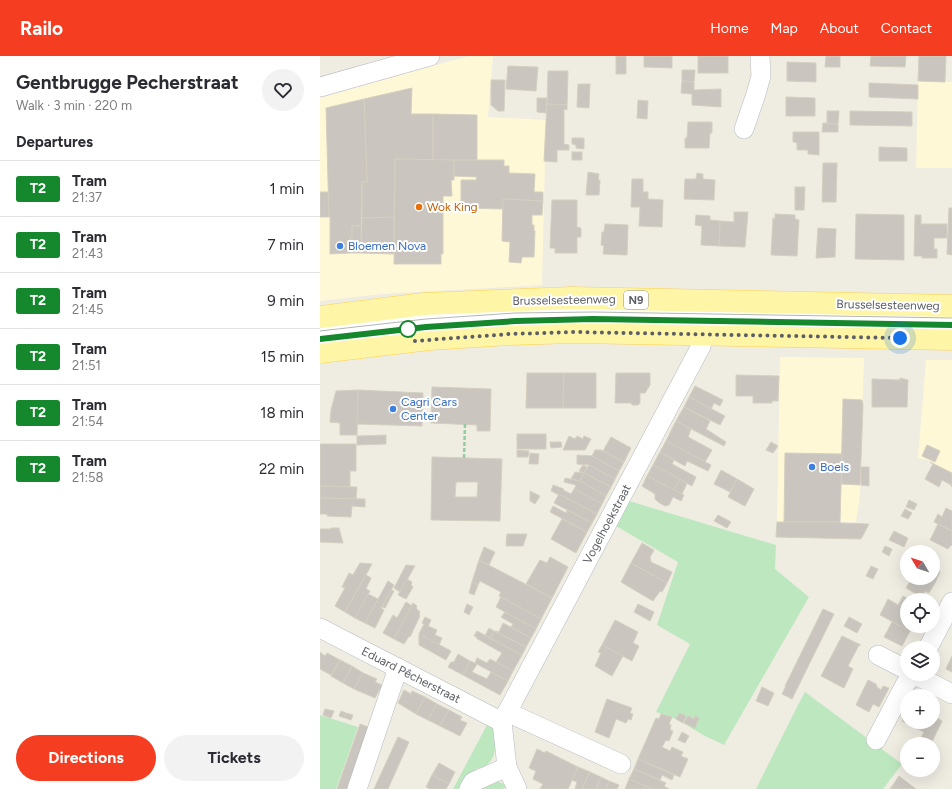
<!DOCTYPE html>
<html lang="en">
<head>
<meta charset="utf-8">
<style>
	body { margin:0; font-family:Figtree,sans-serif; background:#f2f2f3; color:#2b2b33; height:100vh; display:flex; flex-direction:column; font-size:15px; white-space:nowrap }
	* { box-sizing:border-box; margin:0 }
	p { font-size:13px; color:#7c7c81 }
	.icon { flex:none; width:22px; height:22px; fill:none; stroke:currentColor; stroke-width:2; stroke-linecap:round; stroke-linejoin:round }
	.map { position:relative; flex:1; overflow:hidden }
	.sheet { display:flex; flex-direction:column; background:#fff; width:320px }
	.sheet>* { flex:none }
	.badge { padding:0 8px; border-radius:3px; font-size:14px; line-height:26px }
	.needle { width:26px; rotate:309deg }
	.buttons { position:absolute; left:580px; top:489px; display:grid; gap:8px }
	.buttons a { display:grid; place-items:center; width:40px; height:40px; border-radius:50%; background:#fff; box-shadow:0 4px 16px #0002; font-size:20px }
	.you { position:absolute; width:20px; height:20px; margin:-10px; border:3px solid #fff; border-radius:50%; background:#1a73e8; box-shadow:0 0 0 6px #1a73e833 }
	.map>.badge { position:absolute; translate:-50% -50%; box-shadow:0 0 0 2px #fff }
	h2 { padding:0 16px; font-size:15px; line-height:36px }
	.round { display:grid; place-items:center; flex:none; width:42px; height:42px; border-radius:21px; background:#f2f2f3 }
	.summary { display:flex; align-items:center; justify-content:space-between; height:68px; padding:0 16px }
	h1 { font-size:19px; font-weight:700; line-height:30px }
	.action { display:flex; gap:8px; margin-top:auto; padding:8px 16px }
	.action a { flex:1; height:46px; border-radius:24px; background:#f53d22; color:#fff; font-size:16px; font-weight:700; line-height:46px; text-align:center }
	.action a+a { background:#f2f2f3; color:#2b2b33 }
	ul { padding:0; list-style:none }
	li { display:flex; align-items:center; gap:12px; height:56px; padding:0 16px; border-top:1px solid #e1e1e2 }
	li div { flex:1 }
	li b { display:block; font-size:15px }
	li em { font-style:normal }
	li .badge { min-width:44px; font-weight:700; text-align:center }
	header { display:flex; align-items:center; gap:24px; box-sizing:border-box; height:56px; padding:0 20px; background:#f53d22; color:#fff }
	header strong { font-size:19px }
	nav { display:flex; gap:22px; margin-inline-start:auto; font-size:14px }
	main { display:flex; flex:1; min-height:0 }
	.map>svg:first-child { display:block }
	.commercial { fill:#fff8d7 }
	.green { fill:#bde8bf }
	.building { fill:#cac6bf; stroke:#d4cfc0; fill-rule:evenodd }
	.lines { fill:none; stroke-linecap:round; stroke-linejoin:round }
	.minor-casing { stroke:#b8bac0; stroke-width:20 }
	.major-casing { stroke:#fbd34f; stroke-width:23 }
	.path { stroke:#95caa7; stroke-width:2.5; stroke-dasharray:4 2; stroke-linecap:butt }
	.minor { stroke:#fff; stroke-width:19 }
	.major { stroke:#fff5a7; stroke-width:22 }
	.tram { stroke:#b4b5b5; stroke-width:1 }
	.line-casing { stroke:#fff; stroke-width:9 }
	.line { stroke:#15882e; stroke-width:6 }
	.walk { stroke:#5b5e64; stroke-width:4; stroke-dasharray:0 7.2 }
	.food-dot { fill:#e8710a; stroke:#fff; stroke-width:1.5 }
	.shop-dot { fill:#3f7fe0; stroke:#fff; stroke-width:1.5 }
	.stop-dot { fill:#fff; stroke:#15882e; stroke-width:2 }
	.labels { text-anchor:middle; stroke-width:4; stroke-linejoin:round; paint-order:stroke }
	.shield { fill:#fff; stroke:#8c8e92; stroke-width:1 }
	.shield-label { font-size:11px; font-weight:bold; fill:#5b5e64 }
	.food-label { font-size:12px; fill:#c56008; stroke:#fff; text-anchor:start }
	.shop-label { font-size:12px; fill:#366cbe; stroke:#fff; text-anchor:start }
	.street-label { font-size:12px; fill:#5b5e64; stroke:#fff }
</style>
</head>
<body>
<header>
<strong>Railo</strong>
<nav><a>Home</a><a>Map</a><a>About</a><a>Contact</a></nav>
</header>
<main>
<section class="sheet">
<div class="summary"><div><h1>Gentbrugge Pecherstraat</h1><p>Walk · 3 min · 220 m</p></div><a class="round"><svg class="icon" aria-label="heart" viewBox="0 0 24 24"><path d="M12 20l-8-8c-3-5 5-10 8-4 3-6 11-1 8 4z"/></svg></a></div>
<h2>Departures</h2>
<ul>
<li><span class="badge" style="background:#15882e;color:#fff">T2</span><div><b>Tram</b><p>21:37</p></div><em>1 min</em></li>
<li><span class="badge" style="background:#15882e;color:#fff">T2</span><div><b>Tram</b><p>21:43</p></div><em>7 min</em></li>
<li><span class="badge" style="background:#15882e;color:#fff">T2</span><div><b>Tram</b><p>21:45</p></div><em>9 min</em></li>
<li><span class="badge" style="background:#15882e;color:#fff">T2</span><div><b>Tram</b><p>21:51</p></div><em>15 min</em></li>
<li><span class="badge" style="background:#15882e;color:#fff">T2</span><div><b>Tram</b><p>21:54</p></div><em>18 min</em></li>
<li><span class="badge" style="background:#15882e;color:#fff">T2</span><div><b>Tram</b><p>21:58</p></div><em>22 min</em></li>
</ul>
<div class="action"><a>Directions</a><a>Tickets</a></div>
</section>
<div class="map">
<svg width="632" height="733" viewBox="0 0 632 733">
	<rect width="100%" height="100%" fill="#efece2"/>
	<g class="commercial">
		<path d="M148,0H173L168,61L226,64L222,229L62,238L0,245V42Z"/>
		<path d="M598,25L632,26V112H596Z"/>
		<path d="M460,301L544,302L540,439L536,466H457Z"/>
		<path d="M606,304H632V417L607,404L598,402Z"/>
	</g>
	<g class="green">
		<path d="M309,445L456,489L455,513L489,541L404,689L385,680L356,663L336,656L370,588L337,569L358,506L296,470Z"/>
		<path d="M485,636L582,708L563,733H436L477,651Z"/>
		<path d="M0,659L38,671L16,733H0Z"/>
		<path d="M168,667L175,673C176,685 177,700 167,709C165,711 161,711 158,712C149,717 144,724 139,733H133Z"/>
		<path d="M170,725L179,726L188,730L182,733H157Z"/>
	</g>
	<g class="building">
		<rect x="296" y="0" width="10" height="18"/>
		<path d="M324,0H352V12L324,11Z"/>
		<rect x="378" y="0" width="30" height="17"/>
		<path d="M506,0H520V11H505Z"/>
		<path d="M551,0H586L585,11L550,10Z"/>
		<path d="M599,0H626L625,26L598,25Z"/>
		<path d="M467,6L496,7V26L467,25Z"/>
		<path d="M188,10L218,11L216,35L186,33Z"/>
		<path d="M362,14H375L374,26L362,25Z"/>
		<path d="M228,15H248L247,49L227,48Z"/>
		<path d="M171,24H185L184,55H178L171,49Z"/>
		<path d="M362,25L374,26V34L401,33V51L372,49V38L361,37Z"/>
		<path d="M549,27L598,29V43L549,41Z"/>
		<path d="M258,28H270L269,52L257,51Z"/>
		<path d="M92,32L91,58H113V104L75,103L74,161L42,162V126H47L44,43Z"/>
		<path d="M466,41L495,42V60H466Z"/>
		<path d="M217,42H227L226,57L217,56Z"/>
		<path d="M44,43L47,126H42L41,170H32V182H30V197L10,198V161H9L6,52Z"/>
		<path d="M318,44L328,45L327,63L317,62Z"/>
		<path d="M227,48L247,49V54L244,53V88L249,89V94H237V106L224,105Z"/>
		<path d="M507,55H519L518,68L507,67Z"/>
		<path d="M530,55L592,56V70L530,69Z"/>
		<path d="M113,58L157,59V104H113Z"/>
		<path d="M368,66H392V77H390L389,92H365V82H367Z"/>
		<path d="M503,67L518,68V76H502Z"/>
		<path d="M473,76H499V99L488,98V94H477V87L473,86Z"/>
		<path d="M252,82H264V93L256,92V89L252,88Z"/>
		<path d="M559,91L587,92V105H559Z"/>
		<rect x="252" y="96" width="10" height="8"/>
		<path d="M75,103L134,104V124H131L132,140H123V198H121V208H74Z"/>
		<path d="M134,104H184V110H189V117L215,118L214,136H223V145L183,143V153L141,152V124H156L157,121L134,120Z"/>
		<path d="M503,107H517L516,146H502Z"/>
		<path d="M268,116L279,118L278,124H280L279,139H266Z"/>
		<path d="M377,117L383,118V123L395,124L394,144L364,143L365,123H376Z"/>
		<path d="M312,123H323V136H328V143L343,144L342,171L319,170L320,151H311Z"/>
		<path d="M475,131H485L484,154H475Z"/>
		<path d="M0,136H8L9,161H0Z"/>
		<path d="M183,143L223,145L222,159H212V169H214V175H215L214,201H202L201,207L189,206L190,186L182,185Z"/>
		<path d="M232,144H257V171L261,172V181H257V197H235V192H230Z"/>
		<path d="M629,152H632V199L627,198Z"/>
		<path d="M414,156H428L425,191L399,190L400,165L414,166Z"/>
		<path d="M455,158L475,159V163L479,164L477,200L451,199L453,162L455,163Z"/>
		<path d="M536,158L584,159V204L535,203Z"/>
		<path d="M376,159L390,160V164L400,165L399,190L381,189L382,170L375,169Z"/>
		<path d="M595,159H601V168H627V182H614V193H617V202H602V200H594Z"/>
		<path d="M74,161V198L41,197L42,162Z"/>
		<path d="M285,168L308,169L307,199L283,198L284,190L281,189L282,176H284Z"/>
		<path d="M32,170H41V197H30V182H32Z"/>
		<path d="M498,172L516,173L515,201L496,202Z"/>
		<path d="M207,317H244L243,352H206Z"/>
		<path d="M244,317H276V352H243Z"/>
		<path d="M296,317H330V329L325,337H320V347L318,349H312L311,347H295Z"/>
		<path d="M416,319L459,320L458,345H452V347H433V340H416Z"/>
		<path d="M580,322L588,324L587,351H552V323L580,324Z"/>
		<path d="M375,330L403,344L400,350L394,347L391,353L369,341Z"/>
		<path d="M112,331L171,333L170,375H157V369L111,367Z"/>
		<path d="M38,334L37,379H20V367L10,366L11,354L16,335Z"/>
		<path d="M38,334L103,337L102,370L37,368Z"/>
		<path d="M369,341L405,360L400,369L364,351Z"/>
		<path d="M523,343L542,344L543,349L540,429L521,428Z"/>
		<path d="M364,351L390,365L386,373L406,386L404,390L356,365Z"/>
		<path d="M356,365L371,373L368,381L392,394L385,406L346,385Z"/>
		<rect x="197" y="378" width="29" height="15"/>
		<path d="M66,379V388L37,389V380Z"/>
		<path d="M249,380L255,383L257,380L263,383L264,380L271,383L265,394H243Z"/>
		<path d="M291,381L311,392L304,406L283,395Z"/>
		<path d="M346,385L391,409L388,415L367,405L365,410L340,396Z"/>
		<path d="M230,386H241L242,391L231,392Z"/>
		<path d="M451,386L458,390L453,397L446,394Z"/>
		<path d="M0,388H36V415H30V431L0,430Z"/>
		<path d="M607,389L620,395L615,406L602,400Z"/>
		<path d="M197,394L209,395L208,401H197Z"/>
		<path d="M275,394H281L304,406L299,415L272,400Z"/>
		<path d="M340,396L354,404L352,408L376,421L372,430L333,409Z"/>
		<path d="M210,397L219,398L218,408H209Z"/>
		<path d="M465,397L522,398L520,466H464Z"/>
		<path d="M257,399L272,400L299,415L295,423L269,409L257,408Z"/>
		<path d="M112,401L182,403L180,465L111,464ZM136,426H158L157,441H135Z"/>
		<path d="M610,406L632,417V431L631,429L622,424L619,431L605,423L613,408Z"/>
		<path d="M263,409L267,411L264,417L259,415Z"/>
		<path d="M269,409L295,423L291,431L264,417Z"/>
		<path d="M333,409L360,423L354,434L327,420Z"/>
		<path d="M541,411H549V430L541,429Z"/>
		<path d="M401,414L417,423L410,436L394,428Z"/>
		<path d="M255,416L264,417L260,425L251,423Z"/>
		<path d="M264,417L291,431L286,440L260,425Z"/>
		<path d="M327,420L364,439L361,445L353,441L349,449L345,450L338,446L335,443V438L322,430Z"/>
		<path d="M245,422L260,425L286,440L282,448L254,434L256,429L244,426Z"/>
		<path d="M360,423L367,427L362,438L354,434Z"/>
		<path d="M417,423L434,433L425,450L408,441Z"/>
		<path d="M233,429L244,433L243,434L251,438L254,433L282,448L277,458L231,435Z"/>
		<path d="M0,430L37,431L36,443L0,442Z"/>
		<path d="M210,435L220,440L215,448L210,445Z"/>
		<path d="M239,438L277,458L272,467L234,447Z"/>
		<path d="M0,442L45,443V451L32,450L31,461L7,460V458H0Z"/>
		<path d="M589,444L597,448L594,454L586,451Z"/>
		<path d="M233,450L246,457L247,454L272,467L267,476L230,456Z"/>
		<path d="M626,452L632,455V475L614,466L618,458L622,461Z"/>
		<path d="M585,453L592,457L588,463L581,460Z"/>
		<path d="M398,459L411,466L407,472L394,465Z"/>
		<path d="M242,463L267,476L256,497L231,483Z"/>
		<path d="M457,466H520V467L549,468L541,483L456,481Z"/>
		<path d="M618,468L632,475V490L631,489L628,493L610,484Z"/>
		<path d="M11,472H19L23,487L0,486V473H11Z"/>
		<path d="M574,475L588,482L584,491L569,484Z"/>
		<path d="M187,478H207L203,490H186Z"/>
		<path d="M322,487L334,494L330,501L331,506L352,516L347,527L311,507Z"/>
		<path d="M565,490L572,493L569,500L562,496Z"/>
		<path d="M164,491L175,496L169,509L159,504Z"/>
		<path d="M230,501L248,511L232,542L206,528L220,504L227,507Z"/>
		<path d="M159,504L232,542L221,563L179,540L181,536L160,525L158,529L152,526Z"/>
		<path d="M613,506L619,509L616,514L620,516L615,527L605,522H613Z"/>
		<path d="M40,507L52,508L25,556L15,550L25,532L22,531L29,517L33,519Z"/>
		<path d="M311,507L347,527L342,536L340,535L333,545L301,526Z"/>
		<path d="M86,509L95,510L80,536L74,532Z"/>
		<path d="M551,510L558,513L553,523L546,520Z"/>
		<path d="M46,519L51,522L46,533L50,535L35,562L25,556Z"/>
		<path d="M592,522H605L615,527L609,537L605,535L602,541L586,532Z"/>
		<path d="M87,523L92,526L91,529L93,531L86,543L78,539Z"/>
		<path d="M68,525L74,529L61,552L64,554L55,572L45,567Z"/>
		<path d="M152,526L158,529L154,539L149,537Z"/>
		<path d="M71,534L74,535L65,552L62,551Z"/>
		<path d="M48,538L58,543L45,567L35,562Z"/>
		<path d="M583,540L590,544H587V570H593L590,575L560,559L568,543L578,549Z"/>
		<path d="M181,541L221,563L216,573L176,551Z"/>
		<path d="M86,546L92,550L74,583L63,577L73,559L77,562Z"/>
		<path d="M93,547L97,550L96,552L100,556L99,559L100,560L90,581L89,580L84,588L74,583Z"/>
		<path d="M147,548L153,551L149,559L144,556Z"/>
		<path d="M318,548L334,556L330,565L314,556Z"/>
		<path d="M503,553L514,558L472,643L462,638L466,630H465Z"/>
		<path d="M185,556L216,573L211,582L191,571L193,568L181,561Z"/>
		<path d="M105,561L111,564L108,570L117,574L115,579L122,582L119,589L99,578L104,568L102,567Z"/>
		<path d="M529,561L542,568L537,577L524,570Z"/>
		<path d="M295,564L318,576L313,587L319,590L312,605L282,589Z"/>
		<path d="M572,566L590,575L582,590L564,581Z"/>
		<path d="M183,567L211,582L206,591L174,575L179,576Z"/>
		<path d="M169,572L174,575L170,582L165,580Z"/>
		<path d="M157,575L202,599L193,615L176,606L182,597L156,582L157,581L154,580Z"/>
		<path d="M174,575L206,591L202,599L170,582Z"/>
		<path d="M99,578L131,595L126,604L99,589Z"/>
		<path d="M522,580L541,589H539L528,610L533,613L524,632L501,620Z"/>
		<path d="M282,589L303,600L292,620L275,610L281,597L278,596Z"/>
		<path d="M0,596L5,600L7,597L20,604L11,619L0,613Z"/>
		<path d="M138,598L150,605L143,619L128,611L131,606H134Z"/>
		<path d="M632,600V616L626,613Z"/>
		<path d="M157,602L167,607L170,603L193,615L188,625L155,607Z"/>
		<path d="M20,604L32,610L23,627L11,620Z"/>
		<path d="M150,605L157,608L152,616L167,623L171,616L188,625L180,639L143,619Z"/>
		<path d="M32,610L43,617L34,633L23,627Z"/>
		<path d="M43,617L57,623L55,626L62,629L55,642L34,633Z"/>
		<path d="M548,624L556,628L557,631L561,634L563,630L569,632L559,651L553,648L549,656L536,649Z"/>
		<path d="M442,631L454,637L448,650L436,645Z"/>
		<path d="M84,634L91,638L92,635L105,641L96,658L78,647Z"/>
		<path d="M105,641L117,648L108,664L96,658Z"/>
		<path d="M287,643L312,652L310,657L313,658L311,664L308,663L306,667L296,663L289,682L275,676Z"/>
		<path d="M117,648L129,654L120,670L108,664Z"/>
		<path d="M5,653L14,655L11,662L3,659Z"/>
		<path d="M129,654L142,661L140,664L147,667L140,680L120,670Z"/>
		<path d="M21,655L26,657L25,662L19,660Z"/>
		<path d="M587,655V666H604L600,674L582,665Z"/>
		<path d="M613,655L619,659L617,662L622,665L611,688H604L599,685L604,676L600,674L604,666H613Z"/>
		<path d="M26,657L33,659L31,664L25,662Z"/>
		<path d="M359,657L366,660L363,667L356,663Z"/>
		<path d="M341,658L352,661L349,668L351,669L350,674L353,675L349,685L346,684L342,691L350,695L352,691L363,696L361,700L368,703L360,721L318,703L336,662L339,663Z"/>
		<path d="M368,660L374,663L375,660L379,662L375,672L364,667Z"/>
		<path d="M40,668L51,672L31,733H17Z"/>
		<path d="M362,676L369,680L365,687L358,684Z"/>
		<path d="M78,681L89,686L68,733H54Z"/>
		<path d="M217,693L225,697L226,695L258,711L248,733H220L223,728L213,723L216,715L209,712Z"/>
		<path d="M318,703L354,719L352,724L342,719L340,724L314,713Z"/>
		<path d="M119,707L135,716L129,728L112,719Z"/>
		<path d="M258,711L270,716L262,733H255L257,726L252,724Z"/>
		<path d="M314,713L346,727L344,730L349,733H333L309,723Z"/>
		<path d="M270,716L281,721L276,733H262Z"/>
		<path d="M112,719L129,728L126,733H110L106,731Z"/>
		<path d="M579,720L596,733H570Z"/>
		<path d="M281,721L289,725L286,733H276Z"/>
		<path d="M309,723L333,733H305Z"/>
		<path d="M289,725L299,729L297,733H286Z"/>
	</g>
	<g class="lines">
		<defs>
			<g id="minor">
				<path d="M0,31L110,0"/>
				<path d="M424,73L436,38L441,20L440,0"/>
				<path d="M0,279L106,266L196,261L273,259L632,266"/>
				<path d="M0,572L182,666"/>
				<path d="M608,592L632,546"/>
				<path d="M558,599L587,614"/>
				<path d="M594,618L632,638"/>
				<path d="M187,656L301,708"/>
				<path d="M556,684L586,627L594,618"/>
				<path d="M37,733L78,612"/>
				<path d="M149,733L153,726L187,711"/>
				<path d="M197,733L187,711L182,666L381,290L384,278"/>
			</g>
			<g id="major">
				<path d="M0,261L104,248L252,242L632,250"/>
				<path d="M0,296L109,283L189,278L254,276L632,283"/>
			</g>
		</defs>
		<use href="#minor" class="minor-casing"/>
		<use href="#major" class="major-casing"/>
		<path class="path" d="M144,402L145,368"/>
		<use href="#minor" class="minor"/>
		<use href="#major" class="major"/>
		<g class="tram">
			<path d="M0,275L106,263L195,257L273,256L632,262"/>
			<path d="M0,283L106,271L196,265L273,263L632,269"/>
		</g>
	</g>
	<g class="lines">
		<defs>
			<path id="line" d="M0,283L106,271L196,265L273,263L632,269"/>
		</defs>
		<use href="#line" class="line-casing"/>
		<use href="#line" class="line"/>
		<path class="walk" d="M88,273L94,285L190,278L254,276L580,282"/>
	</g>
	<circle class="food-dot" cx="99" cy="151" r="4"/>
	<g class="shop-dot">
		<circle cx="20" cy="190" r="4"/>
		<circle cx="73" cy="353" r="4"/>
		<circle cx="492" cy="411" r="4"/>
	</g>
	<circle class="stop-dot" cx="88" cy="273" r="8"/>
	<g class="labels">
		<rect class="shield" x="304" y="235" width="24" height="18" rx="3"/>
		<g class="shield-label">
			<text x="316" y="248">N9</text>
		</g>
		<g class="food-label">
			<text x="107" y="155">Wok King</text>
		</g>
		<g class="shop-label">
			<text x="28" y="194">Bloemen Nova</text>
			<text x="81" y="350">Cagri Cars<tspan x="81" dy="14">Center</tspan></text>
			<text x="500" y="415">Boels</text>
		</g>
		<g class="street-label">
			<text transform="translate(244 244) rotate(-1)" y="4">Brusselsesteenweg</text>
			<text transform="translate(568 249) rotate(1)" y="4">Brusselsesteenweg</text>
			<text transform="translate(287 468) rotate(-62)" y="4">Vogelhoekstraat</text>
			<text transform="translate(91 619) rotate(27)" y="4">Eduard Pêcherstraat</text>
		</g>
	</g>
</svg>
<div class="buttons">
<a><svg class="needle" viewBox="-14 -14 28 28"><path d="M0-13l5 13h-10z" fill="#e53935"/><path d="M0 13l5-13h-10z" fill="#7c7c81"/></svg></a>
<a><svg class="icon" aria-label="locate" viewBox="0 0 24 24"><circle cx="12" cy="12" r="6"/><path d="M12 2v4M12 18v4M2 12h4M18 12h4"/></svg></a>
<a><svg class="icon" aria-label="layers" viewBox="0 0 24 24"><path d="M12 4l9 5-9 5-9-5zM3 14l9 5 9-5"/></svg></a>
<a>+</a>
<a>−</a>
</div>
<div class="you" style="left:580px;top:282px"></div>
</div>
</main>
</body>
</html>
